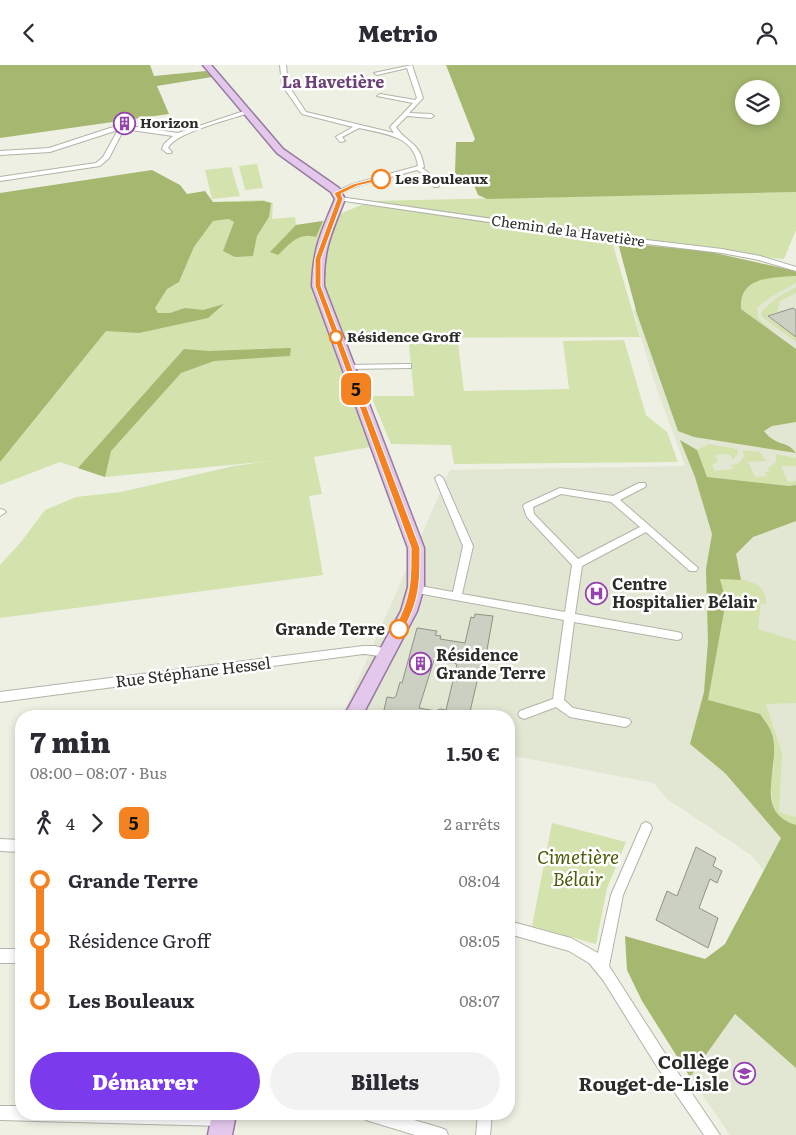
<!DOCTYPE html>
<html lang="fr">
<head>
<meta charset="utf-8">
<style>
	body { margin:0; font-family:Literata,serif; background:#f2f2f3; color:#2b2b33; height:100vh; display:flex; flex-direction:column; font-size:19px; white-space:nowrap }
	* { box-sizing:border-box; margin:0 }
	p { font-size:16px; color:#7c7c81 }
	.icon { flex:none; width:28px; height:28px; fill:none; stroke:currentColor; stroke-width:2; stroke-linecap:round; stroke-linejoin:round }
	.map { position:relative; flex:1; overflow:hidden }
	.sheet { position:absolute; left:15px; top:645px; width:500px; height:410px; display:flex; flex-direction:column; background:#fff; border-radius:20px; box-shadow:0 2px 8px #0003 }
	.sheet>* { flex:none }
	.badge { padding:0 10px; border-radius:8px; font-size:18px; line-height:32px }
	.tools { position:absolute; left:735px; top:15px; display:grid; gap:10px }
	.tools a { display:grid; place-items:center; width:45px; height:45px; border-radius:50%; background:#fff; box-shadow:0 2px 8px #0003; font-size:25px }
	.map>.badge { position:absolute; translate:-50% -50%; box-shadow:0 0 0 2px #fff }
	.legs { display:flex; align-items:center; gap:8px; height:55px; padding:0 15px; font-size:16px }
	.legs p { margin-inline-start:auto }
	.headline { display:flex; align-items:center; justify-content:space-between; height:85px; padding:0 15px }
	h1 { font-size:28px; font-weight:800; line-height:38px }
	.primary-button { display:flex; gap:10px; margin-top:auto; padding:10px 15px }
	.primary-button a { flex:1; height:58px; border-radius:30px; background:#7c3aed; color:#fff; font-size:20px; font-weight:800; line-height:58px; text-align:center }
	.primary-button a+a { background:#f2f2f3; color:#2b2b33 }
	ul { padding:0 15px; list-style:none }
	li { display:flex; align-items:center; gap:18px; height:60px; font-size:19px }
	li i { display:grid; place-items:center; width:8px; height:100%; margin:0 6px; background:currentColor }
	li i::after { content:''; width:12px; height:12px; margin:-6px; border:4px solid; border-radius:50%; background:#fff }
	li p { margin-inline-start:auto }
	li:first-child i { background:linear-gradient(#0000 50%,currentColor 0) }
	li:last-child i { background:linear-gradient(currentColor 50%,#0000 0) }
	header { display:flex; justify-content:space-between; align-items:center; height:65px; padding:0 15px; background:#fff; font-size:22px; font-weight:800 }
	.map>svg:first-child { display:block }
	.built { fill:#e1e7d3 }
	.green { fill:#d4e2ae }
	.forest { fill:#a6b770; fill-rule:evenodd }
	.building { fill:#ccd0c3; stroke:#8f9386; fill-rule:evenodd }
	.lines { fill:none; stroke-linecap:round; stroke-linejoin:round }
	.minor-casing { stroke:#b1b4a8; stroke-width:2 }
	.primary-casing { stroke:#977aa0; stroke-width:3 }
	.minor { fill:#fff; fill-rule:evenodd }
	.primary { fill:#e3c8ec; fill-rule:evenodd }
	.line-1 { fill:#f58220; stroke:#fff }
	.stop-1-dot { fill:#fff; stroke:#f58220; stroke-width:2.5 }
	.labels { text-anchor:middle; stroke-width:5; stroke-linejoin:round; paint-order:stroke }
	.far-poi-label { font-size:14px; font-weight:bold; fill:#2b2d28; stroke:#fff; text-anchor:start }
	.far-stop-label { font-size:14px; font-weight:bold; fill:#2b2d28; stroke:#fff; text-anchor:start }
	.far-street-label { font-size:14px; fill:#2b2d28; stroke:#fff }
	.far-quarter-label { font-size:16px; font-weight:bold; fill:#6b4178; stroke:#fff }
	.poi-label { font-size:16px; font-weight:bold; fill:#2b2d28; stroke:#fff; text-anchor:start }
	.stop-label { font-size:16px; font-weight:bold; fill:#2b2d28; stroke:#fff; text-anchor:end }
	.street-label { font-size:16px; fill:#2b2d28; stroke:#fff }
	.near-park-label { font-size:19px; font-style:italic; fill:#4e5c09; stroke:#fff }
	.near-poi-label { font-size:19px; font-weight:bold; fill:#2b2d28; stroke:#fff; text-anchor:end }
</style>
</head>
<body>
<header><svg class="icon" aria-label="back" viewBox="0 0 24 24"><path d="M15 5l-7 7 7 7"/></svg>Metrio<svg class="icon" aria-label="person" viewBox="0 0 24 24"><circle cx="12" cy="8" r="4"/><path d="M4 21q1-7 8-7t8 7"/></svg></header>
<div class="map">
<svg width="796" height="1070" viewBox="0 0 796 1070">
	<rect width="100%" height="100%" fill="#edf0e3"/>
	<g class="built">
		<path d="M796,215V844L751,790L667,734L654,718L509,690V651H342L450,405L685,401L654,316L633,245Z"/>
		<path d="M735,949L796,1003V1070H730L690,1012Z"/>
	</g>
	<g class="green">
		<path d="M257,99L263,123L245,125L239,101Z"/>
		<path d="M231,102L240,131L212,134L205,105Z"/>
		<path d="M796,127V165L784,194L613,180L640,272L330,273L370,382L314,392L322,429L309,431L323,510L0,553V500L21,477L45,445L76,432L121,427L234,401L271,396L105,412L60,397L0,420V212L179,217L194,182L213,156L229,154L235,157L253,191L257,171L269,152L263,136L213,137L263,135L273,138L272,154L295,152L296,160L323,156L371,136Z"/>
		<path d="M796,211V218L771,232L757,243L758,253L776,269L741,244C739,211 772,213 796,211Z"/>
		<path d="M796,222V228L780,236L777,247L767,251L778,260L791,256L795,259L784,263L796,271V277L762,252L761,247L775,234Z"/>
		<path d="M624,275L646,350L667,367L678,397L454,399L451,380L391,379L371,331H414L409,279L458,278L464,326L569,324L563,276Z"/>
		<path d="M709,379L737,384L738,389L733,394L729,389L715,390L718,396L712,400L715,406L733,404L731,400L738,399L744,392L743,385L760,387L766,396L748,397L755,412L767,411L765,407L770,406L768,403L776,397V389L796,393V401H781L788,417L796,416V420L789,421L707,412L697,385Z"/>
		<path d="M720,514C739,514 767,513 766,539L761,538L758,564L796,576V638L766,639L782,688L779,747L796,752V760L784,756L774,745L770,718L774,701L772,667L708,635L726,536Z"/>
		<path d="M552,758L626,777L607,823L596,879L532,861Z"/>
	</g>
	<g class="forest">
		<path d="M0,0H150L154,11L206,6L212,12L157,21L169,49L0,73Z"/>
		<path d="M446,0H796V127L487,134L478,130L474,120L467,119L455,108L456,77H473L475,74ZM744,24H771V51H744Z"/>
		<path d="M152,105L180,120L187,129L205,126L213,137L263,136L271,138L269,152L257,171L253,191L235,192L223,186L234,157L229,154L213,156L194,182L179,217L167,224L155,243L158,248H170L185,243L203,245L224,239L208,253L139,268L106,266L0,397V128Z"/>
		<path d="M323,156L316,172C298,167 290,179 278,190L270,187L296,160Z"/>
		<path d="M618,178L706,186L796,206V211C772,213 739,211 741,244L796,284V357L772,361L764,366C776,382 787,375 796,388L694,372L678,366L637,249Z"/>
		<path d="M291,283L290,291L214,296L181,308L111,386L105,412L78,403L184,284L209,286Z"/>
		<path d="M680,375L697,385L707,412L789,421L796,420V456L753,472L736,489L741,515L720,514L726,536L708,635L760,649C764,655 770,662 772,669C782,701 751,746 796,760V1003L735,949L690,1012L642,936L627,905L625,871L705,894L725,879L781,773L725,708L690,679L704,627L708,577L706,504L712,469L695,412Z"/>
	</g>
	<g class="building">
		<path d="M793,243L796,245V272L768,251Z"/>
		<path d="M475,549L493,551L485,596L482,595L469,651H405L384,645L387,632L394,633L396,631L400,617L402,618L417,563L437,566L435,570L441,571L440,574L465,578L471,552L474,553ZM434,595L457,599L446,645L440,644L436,646L419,643Z"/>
		<path d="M696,782L716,793L713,801L722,806L717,818L710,814L699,843L718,853L708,883L656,855L667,826L677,831Z"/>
	</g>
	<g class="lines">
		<defs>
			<g id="minor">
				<path d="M280,0H286L288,20L306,47L394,68L390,62L413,38L377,31L380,29L415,35L417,33L407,3L377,10L374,8L412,0L423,33L409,48L431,49L434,51L431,53L407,51L396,62C407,79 420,76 424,102L422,103L429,108L439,121L438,122H434L425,110L417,105L357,121L339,129H335V127L353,119L418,101C414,70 384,69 359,63L342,72L345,76L340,77L336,72L337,71L353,62L302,49L282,20Z"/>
				<path d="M247,45L249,46V48C231,54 174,68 168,83L172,87L171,88H167L162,84L164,79L173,71L124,64L109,93L100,101L0,116V112L96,98L103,92L118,65L50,87L0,90V86L49,83L110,63L123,60L178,68Z"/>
				<path d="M340,132L605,170L722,184L760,191L796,202V206L759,195L722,188L605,174L338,135L337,134Z"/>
				<path d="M408,299H411V303L348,304L344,302L348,300Z"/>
				<path d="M439,410L443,413L473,481L462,529L565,547L572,500L527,452L523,441L525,439L560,423L613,431L639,418H645L646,420L645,422L620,435L698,503L696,506H690L646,467L582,501L575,549L677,567L681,568L682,571L681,574L677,575L574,557L564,635L573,643L629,654L631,657L629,660L625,662L570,652L556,642L524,654L520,652L518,649L520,646L553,634L564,555L412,527L410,524L412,521L415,520L453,527L463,481L435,413ZM561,429L611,437L640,462L578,494L534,449L533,442Z"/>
				<path d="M0,444L4,445L6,447L0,451Z"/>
				<path d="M363,581H375L390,585L391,588L390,591C385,593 370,589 363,589L0,637V627Z"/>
				<path d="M646,757L650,759L652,763L623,830L609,901L666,990L720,1070H704L656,1000L603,915L589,898L569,886L509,869V856L571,873L598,888L611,830L642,759Z"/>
				<path d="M0,774L21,775V787L0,786Z"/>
				<rect x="0" y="884" width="21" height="14"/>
				<path d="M0,1041H21V1049H228L230,1054L228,1059L223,1061L0,1055Z"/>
				<path d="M362,1049H394L441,1063L446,1065L448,1070H415L369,1056L364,1054Z"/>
				<path d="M478,1049H492L490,1070H476Z"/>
			</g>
			<g id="primary">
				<path d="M203,0H211L283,84L339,123L345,134C332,168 323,183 324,221L424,483V522L417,546L362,651H344L401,546L408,522V483L312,221C313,183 321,168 335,134L331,127L277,88Z"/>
				<path d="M212,1049H236L232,1070H208Z"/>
			</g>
		</defs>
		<use href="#minor" class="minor-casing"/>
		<use href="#primary" class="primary-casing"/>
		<use href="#minor" class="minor"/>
		<use href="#primary" class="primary"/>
	</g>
	<path class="line-1" d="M381,112L383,115L357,121L341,129L343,134L321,194V221L420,483C420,519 420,535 402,567L399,568L394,564C411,532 411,518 411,483L315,221V194L337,134L334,128L353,119Z"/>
	<defs>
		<symbol id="building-ring" viewBox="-11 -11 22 22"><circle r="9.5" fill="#fff" stroke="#9642af" stroke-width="1.5"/><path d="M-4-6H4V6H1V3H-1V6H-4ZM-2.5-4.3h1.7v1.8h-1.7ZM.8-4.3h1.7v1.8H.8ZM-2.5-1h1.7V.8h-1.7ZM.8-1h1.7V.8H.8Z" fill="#9642af"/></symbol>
		<symbol id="hospital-ring" viewBox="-11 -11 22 22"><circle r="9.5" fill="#fff" stroke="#9642af" stroke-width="1.5"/><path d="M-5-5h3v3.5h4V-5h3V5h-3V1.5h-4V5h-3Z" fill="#9642af"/></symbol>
		<symbol id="school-ring" viewBox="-11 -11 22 22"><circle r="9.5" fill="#fff" stroke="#9642af" stroke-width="1.5"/><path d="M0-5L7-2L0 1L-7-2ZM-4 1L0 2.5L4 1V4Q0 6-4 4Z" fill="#9642af"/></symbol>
	</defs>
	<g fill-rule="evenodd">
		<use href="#building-ring" x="112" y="46" width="25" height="25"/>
		<use href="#hospital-ring" x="584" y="516" width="25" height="25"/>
		<use href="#building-ring" x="408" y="586" width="25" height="25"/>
		<use href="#school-ring" x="732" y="996" width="25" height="25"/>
	</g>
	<g class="stop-1-dot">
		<circle cx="381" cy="114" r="9"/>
		<circle cx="336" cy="272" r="6"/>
		<circle cx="399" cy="564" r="9"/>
	</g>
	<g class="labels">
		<g class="far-poi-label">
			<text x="140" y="63">Horizon</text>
		</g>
		<g class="far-stop-label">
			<text x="395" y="119">Les Bouleaux</text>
			<text x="347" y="277">Résidence Groff</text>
		</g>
		<g class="far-street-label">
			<text transform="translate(568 166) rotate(8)" y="5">Chemin de la Havetière</text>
		</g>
		<g class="far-quarter-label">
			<text x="333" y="23">La Havetière</text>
		</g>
		<g class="poi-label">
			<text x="612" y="525">Centre<tspan x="612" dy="18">Hospitalier Bélair</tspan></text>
			<text x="436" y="596">Résidence<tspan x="436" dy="18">Grande Terre</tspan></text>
		</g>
		<g class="stop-label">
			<text x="385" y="570">Grande Terre</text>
		</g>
		<g class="street-label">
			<text transform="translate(193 607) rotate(-7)" y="6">Rue Stéphane Hessel</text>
		</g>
		<g class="near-park-label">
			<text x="578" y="799">Cimetière<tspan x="578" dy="22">Bélair</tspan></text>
		</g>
		<g class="near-poi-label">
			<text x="729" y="1004">Collège<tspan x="729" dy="22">Rouget-de-Lisle</tspan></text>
		</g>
	</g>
</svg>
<div class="tools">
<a><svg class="icon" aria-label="layers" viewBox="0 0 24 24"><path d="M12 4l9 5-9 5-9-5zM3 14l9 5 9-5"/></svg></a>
</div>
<b class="badge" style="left:356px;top:324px;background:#f58220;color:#111">5</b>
<section class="sheet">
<div class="headline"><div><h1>7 min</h1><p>08:00 – 08:07 · Bus</p></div><b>1.50 €</b></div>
<div class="legs"><svg class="icon" aria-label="walk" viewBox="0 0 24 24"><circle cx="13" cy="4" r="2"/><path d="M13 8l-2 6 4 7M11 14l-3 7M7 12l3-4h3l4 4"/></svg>4<svg class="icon" aria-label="forward" viewBox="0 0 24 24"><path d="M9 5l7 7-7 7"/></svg><b class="badge" style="background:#f58220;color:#111">5</b><p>2 arrêts</p></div>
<ul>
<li><i style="color:#f58220"></i><b>Grande Terre</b><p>08:04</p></li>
<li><i style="color:#f58220"></i><span>Résidence Groff</span><p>08:05</p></li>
<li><i style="color:#f58220"></i><b>Les Bouleaux</b><p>08:07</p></li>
</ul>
<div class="primary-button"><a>Démarrer</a><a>Billets</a></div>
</section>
</div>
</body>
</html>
